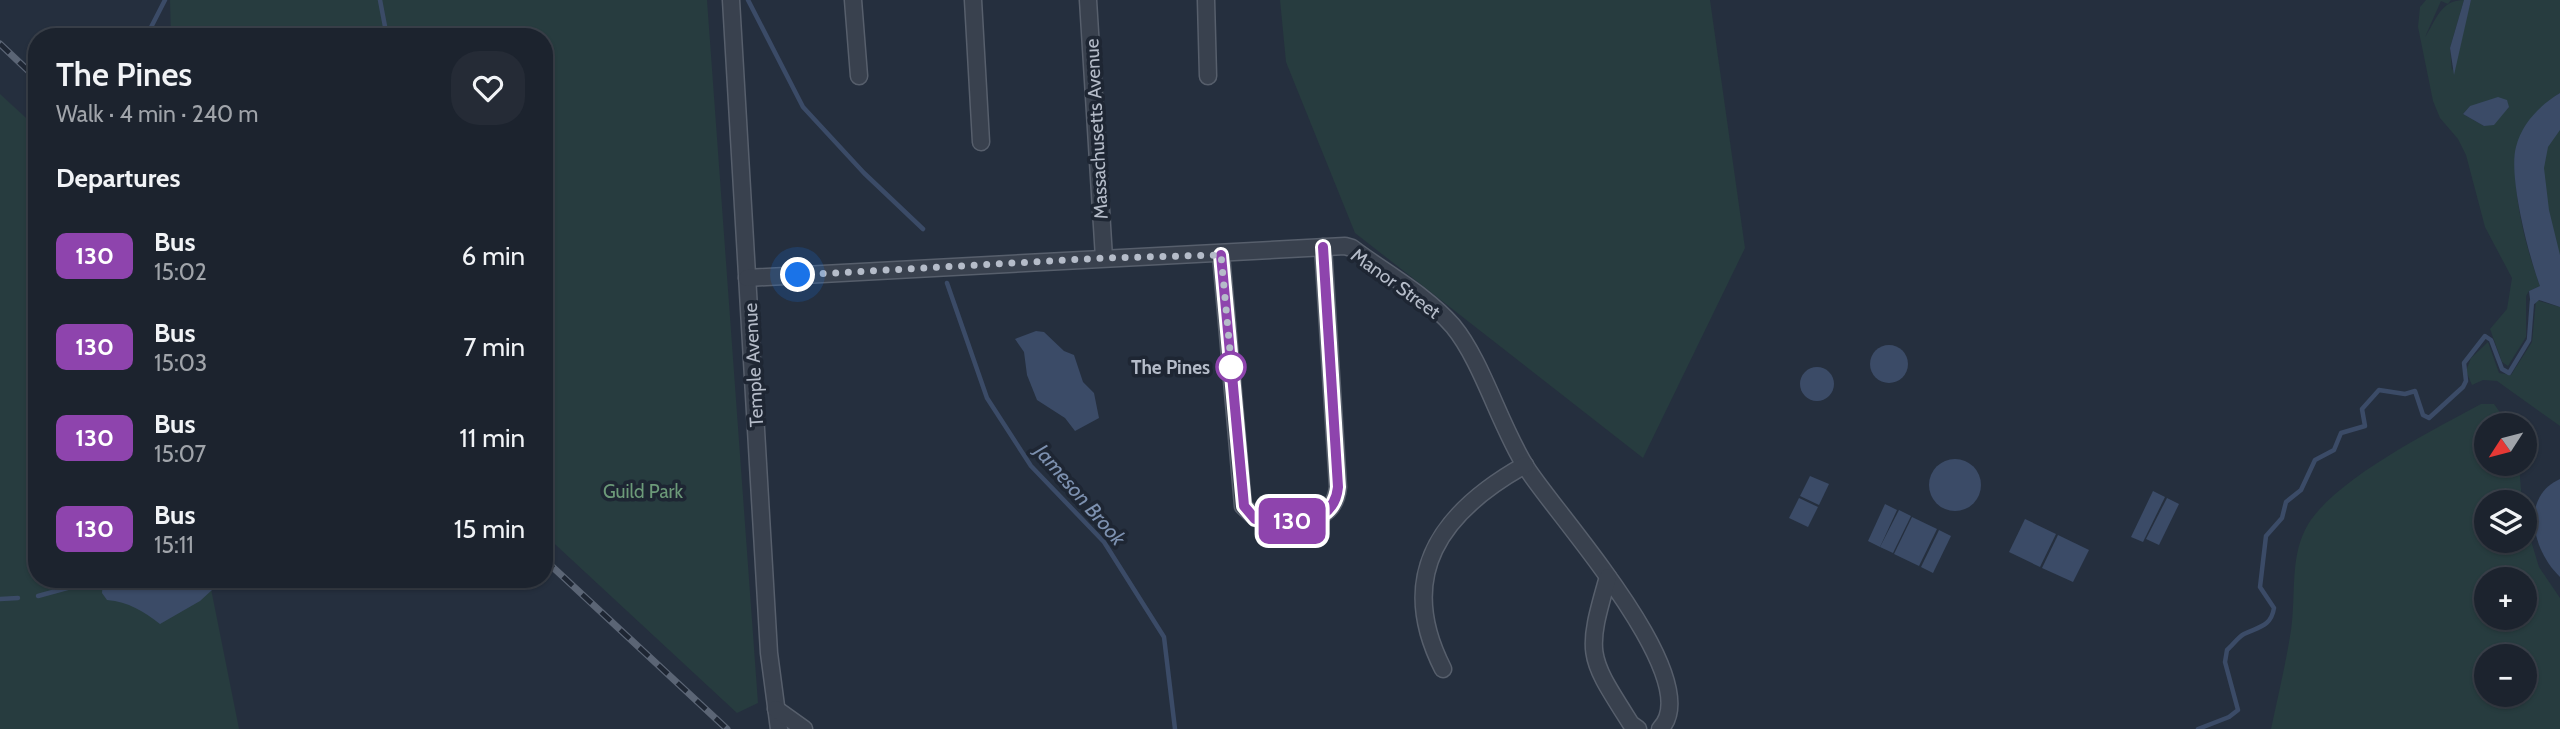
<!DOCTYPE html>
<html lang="en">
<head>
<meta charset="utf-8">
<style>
	body { margin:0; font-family:Cabin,sans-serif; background:#252b36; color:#f1f3f6; height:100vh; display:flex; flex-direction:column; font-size:26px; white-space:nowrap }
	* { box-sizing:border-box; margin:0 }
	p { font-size:23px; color:#a0a4aa }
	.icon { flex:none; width:38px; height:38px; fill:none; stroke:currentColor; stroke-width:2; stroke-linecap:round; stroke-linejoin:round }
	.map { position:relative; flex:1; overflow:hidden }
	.details { position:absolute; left:28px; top:28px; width:525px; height:560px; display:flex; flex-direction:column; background:#1c232e; border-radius:28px; box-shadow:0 2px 5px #0004,0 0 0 2px #3a404a }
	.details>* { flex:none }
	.badge { padding:0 14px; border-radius:10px; font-size:24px; line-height:46px }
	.needle { width:46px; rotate:234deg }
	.buttons { position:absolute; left:2474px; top:413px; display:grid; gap:14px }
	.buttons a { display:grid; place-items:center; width:63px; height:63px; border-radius:50%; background:#1c232e; box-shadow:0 2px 5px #0004,0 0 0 2px #3a404a; font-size:35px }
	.you { position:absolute; width:35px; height:35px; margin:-18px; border:5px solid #fff; border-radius:50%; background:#1a73e8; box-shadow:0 0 0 10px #1a73e833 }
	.map>.badge { position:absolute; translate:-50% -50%; box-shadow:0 0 0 4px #fff }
	h2 { padding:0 28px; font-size:26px; line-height:63px }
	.round { display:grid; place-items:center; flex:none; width:74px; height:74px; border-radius:28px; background:#252b36 }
	.overview { display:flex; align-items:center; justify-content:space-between; height:119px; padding:0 28px }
	h1 { font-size:33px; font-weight:600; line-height:52px }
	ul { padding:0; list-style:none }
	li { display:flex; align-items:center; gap:21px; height:91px; padding:0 28px }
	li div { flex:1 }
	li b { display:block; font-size:26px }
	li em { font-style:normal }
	li .badge { min-width:77px; font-weight:700; text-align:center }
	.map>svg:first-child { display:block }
	.green { fill:#273c3f; fill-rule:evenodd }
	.water { fill:#3b4b67 }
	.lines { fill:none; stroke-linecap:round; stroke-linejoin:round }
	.stream { stroke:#3b4b67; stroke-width:4.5 }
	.minor-casing { stroke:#575f6c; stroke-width:19 }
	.minor { stroke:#39414e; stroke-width:16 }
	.rail-casing { stroke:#5b6575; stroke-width:7 }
	.rail { stroke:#1e2633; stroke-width:4.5; stroke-dasharray:13; stroke-linecap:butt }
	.line-casing { stroke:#fff; stroke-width:16 }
	.line { stroke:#8e44ad; stroke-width:10 }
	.walk { stroke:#b5bcc9; stroke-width:7; stroke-dasharray:0 12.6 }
	.stop-dot { fill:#fff; stroke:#8e44ad; stroke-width:3.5 }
	.labels { text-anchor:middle; stroke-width:7; stroke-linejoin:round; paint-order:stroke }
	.street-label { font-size:19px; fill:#b5bcc9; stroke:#1e2633 }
	.stop-label { font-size:19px; font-weight:bold; fill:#b5bcc9; stroke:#1e2633; text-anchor:end }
	.park-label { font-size:19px; fill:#6c9a79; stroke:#1e2633 }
	.water-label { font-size:21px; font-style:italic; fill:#7d91b0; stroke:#1e2633 }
</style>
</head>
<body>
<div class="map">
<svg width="2560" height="729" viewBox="0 0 2560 729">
	<rect width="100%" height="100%" fill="#252f3e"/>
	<g class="green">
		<path d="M170,0H707L758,703L737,713L544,534V37H171Z"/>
		<path d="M1280,0H1710L1745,248L1643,458L1355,233L1286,62Z"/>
		<path d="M2426,0H2451L2448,4L2441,1L2425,37C2436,21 2440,0 2464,0L2450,48L2452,71L2471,0H2560V93C2540,105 2515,139 2515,164C2515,204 2526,248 2540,286L2529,291L2526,296V337L2508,366L2502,362L2490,329L2507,309L2512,278L2485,227L2466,155L2458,139L2440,118L2433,101L2418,27L2420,7ZM2470,106L2509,107L2496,121L2484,126L2463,114Z"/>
		<path d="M0,94L37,128V579H209L239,729H0Z"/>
		<path d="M2560,116V267L2536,161Z"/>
		<path d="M2536,300L2560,307V426L2497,381L2483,380L2472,385L2466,371L2471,358L2488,342L2499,373L2511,375L2532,342Z"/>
		<path d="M2481,404H2494L2509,425H2487V464H2519L2522,502H2487V541H2525V521L2539,567L2560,598V729H2271C2278,696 2286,663 2291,630C2296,597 2290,560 2305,530C2328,482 2435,429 2481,404ZM2487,579H2525V618H2487ZM2487,656H2525V695H2487Z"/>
	</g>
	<g class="water">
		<path d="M2464,0H2471L2454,75L2450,48Z"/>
		<path d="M2560,93V130L2548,147L2544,168L2549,210L2560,255V307L2539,300L2531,307L2529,291L2540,286C2529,257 2508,176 2516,147C2522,123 2540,105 2560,93Z"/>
		<path d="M2498,97L2507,100L2509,107L2494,125L2484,126L2463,114L2470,106Z"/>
		<path d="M1036,331L1044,332L1064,351L1074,355L1083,382L1094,393L1099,418L1075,431L1065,418L1037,400L1027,375L1024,352L1015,339Z"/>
		<circle cx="1889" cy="364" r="19"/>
		<circle cx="1817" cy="384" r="17"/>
		<circle cx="1955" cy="485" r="26"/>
		<path d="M1810,476L1829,484L1819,505L1800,496Z"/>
		<path d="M2560,479V577C2533,552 2519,497 2560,479Z"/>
		<path d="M2153,491L2165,497L2143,542L2131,537Z"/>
		<path d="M1799,498L1818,507L1808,527L1789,518Z"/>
		<path d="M2167,498L2179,504L2159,545L2146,539Z"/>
		<path d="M1885,504L1897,510L1880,547L1868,541Z"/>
		<path d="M1899,510L1911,516L1893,553L1880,547Z"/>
		<path d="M1912,517L1937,529L1919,566L1894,554Z"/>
		<path d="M2025,519L2056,534L2040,567L2009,552Z"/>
		<path d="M1939,530L1951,536L1933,573L1921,567Z"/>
		<path d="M2058,535L2089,550L2073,582L2042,568Z"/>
		<path d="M103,579H224L200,601L160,624C143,611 129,602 107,600L102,593Z"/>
	</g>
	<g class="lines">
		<g class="stream">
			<path d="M380,0L387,37"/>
			<path d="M748,0L803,107L864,173L923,229"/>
			<path d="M146,37L165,0"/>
			<path d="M947,283L987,398L1031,466L1104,542L1164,637L1175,729"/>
			<path d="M38,596L100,579"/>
			<path d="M0,599L18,598"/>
			<path d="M2198,729L2229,717L2238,710L2225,662L2227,650C2233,645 2238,637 2244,634C2258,627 2271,627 2274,608L2260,587L2266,536L2282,518L2286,502L2301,490L2315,460L2334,450L2341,433L2365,426L2362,409L2379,390L2405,394L2415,391L2423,415L2429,418L2463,387L2466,381L2464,363L2485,336L2491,340L2502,369L2509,373L2529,340L2532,301"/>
		</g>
		<defs>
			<g id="minor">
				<path d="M731,0L769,653L779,729"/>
				<path d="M853,0L859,76"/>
				<path d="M973,0L981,142"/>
				<path d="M1088,0L1104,258"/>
				<path d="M1206,0L1208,76"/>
				<path d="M1221,255L1243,506L1256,518C1288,525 1334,528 1338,487L1323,247"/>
				<path d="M747,278L1345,246L1352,248C1385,273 1426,295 1453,326C1482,361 1500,426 1526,467C1553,511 1709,680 1660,729"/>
				<path d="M1608,577C1585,656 1588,656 1631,724L1638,729"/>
				<path d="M1443,669C1395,575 1441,512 1525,465"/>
				<path d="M776,709L804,729"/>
			</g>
		</defs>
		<use href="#minor" class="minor-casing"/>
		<use href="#minor" class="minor"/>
		<defs>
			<g id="rail">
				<path d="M0,44L37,79"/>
				<path d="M544,559L727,729"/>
			</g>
		</defs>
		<use href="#rail" class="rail-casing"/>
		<use href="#rail" class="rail"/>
	</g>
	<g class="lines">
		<defs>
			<path id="line" d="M1221,255L1244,506L1255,519C1287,525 1334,528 1338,487L1323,247"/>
		</defs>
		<use href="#line" class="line-casing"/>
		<use href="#line" class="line"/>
		<path class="walk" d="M798,275L1104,258L1221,255L1232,372L1231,367"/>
	</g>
	<circle class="stop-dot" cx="1231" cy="367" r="14"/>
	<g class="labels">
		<g class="street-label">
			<text transform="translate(1096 129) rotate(-93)" y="7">Massachusetts Avenue</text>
			<text transform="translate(1396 283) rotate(36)" y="7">Manor Street</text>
			<text transform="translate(753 365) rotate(-93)" y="7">Temple Avenue</text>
		</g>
		<g class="stop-label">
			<text x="1210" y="374">The Pines</text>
		</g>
		<g class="park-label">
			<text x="643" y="498">Guild Park</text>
		</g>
		<g class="water-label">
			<text transform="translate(1080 495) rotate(49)" y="7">Jameson Brook</text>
		</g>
	</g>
</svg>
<div class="buttons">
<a><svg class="needle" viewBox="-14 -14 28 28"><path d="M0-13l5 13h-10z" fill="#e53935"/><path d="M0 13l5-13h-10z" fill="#a0a4aa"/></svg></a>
<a><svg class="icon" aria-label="layers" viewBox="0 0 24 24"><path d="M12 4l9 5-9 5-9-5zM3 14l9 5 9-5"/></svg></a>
<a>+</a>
<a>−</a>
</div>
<div class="you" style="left:798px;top:275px"></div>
<b class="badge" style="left:1292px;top:521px;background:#8e44ad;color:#fff">130</b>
<section class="details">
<div class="overview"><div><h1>The Pines</h1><p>Walk · 4 min · 240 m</p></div><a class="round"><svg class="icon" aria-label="heart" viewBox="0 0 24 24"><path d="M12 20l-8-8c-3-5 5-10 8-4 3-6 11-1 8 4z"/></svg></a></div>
<h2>Departures</h2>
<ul>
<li><span class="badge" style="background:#8e44ad;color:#fff">130</span><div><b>Bus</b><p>15:02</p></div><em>6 min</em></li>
<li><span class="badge" style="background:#8e44ad;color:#fff">130</span><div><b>Bus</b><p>15:03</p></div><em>7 min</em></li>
<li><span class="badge" style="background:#8e44ad;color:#fff">130</span><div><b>Bus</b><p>15:07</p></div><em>11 min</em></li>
<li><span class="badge" style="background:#8e44ad;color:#fff">130</span><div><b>Bus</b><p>15:11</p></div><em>15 min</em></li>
</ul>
</section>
</div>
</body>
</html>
